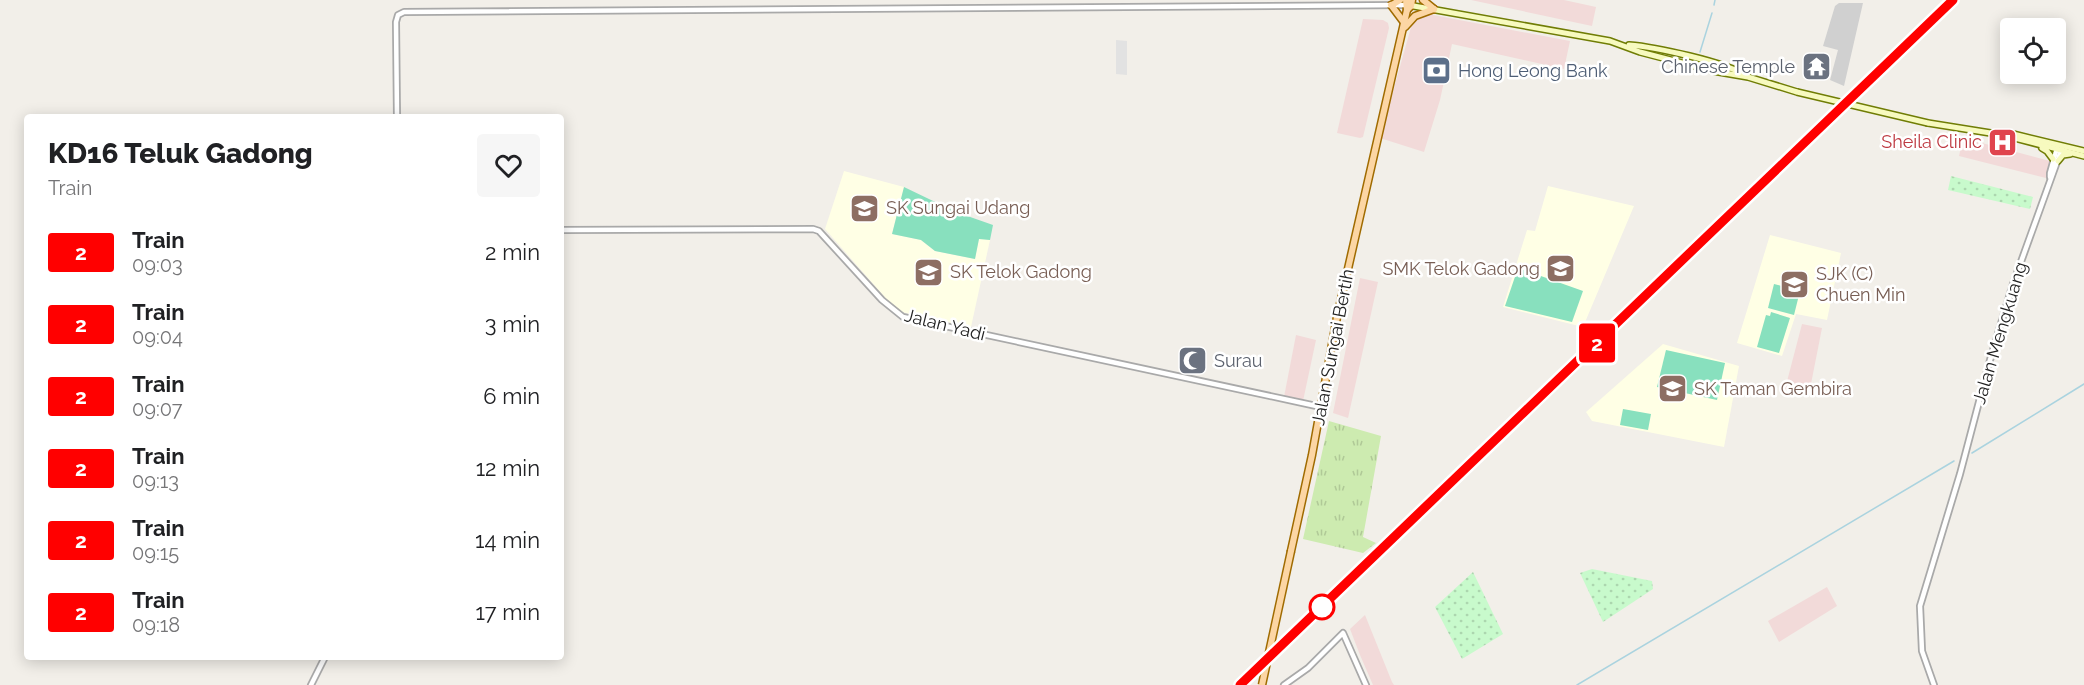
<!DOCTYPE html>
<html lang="en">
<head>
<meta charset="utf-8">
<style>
	body { margin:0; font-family:Raleway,sans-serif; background:#f6f6f6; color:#202124; height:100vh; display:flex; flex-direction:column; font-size:22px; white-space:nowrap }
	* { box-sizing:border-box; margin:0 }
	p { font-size:20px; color:#757577 }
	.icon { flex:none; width:33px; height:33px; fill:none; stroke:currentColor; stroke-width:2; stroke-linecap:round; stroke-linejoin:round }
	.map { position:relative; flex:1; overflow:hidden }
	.details { position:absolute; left:24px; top:114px; width:540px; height:546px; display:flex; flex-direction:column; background:#fff; border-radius:6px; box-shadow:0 3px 15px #0003 }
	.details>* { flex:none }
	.badge { padding:0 12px; border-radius:4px; font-size:21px; line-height:39px }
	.controls { position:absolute; left:2000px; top:18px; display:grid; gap:12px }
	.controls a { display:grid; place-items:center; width:66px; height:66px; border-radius:6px; background:#fff; box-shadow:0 3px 15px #0003; font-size:30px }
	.map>.badge { position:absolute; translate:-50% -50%; box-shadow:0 0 0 3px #fff }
	.round { display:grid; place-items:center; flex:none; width:63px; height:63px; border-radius:6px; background:#f6f6f6 }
	.head { display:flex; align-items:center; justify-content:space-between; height:102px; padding:0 24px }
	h1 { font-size:28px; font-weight:800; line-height:45px }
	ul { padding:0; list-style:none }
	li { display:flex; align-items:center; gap:18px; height:72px; padding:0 24px }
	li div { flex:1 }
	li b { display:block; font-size:22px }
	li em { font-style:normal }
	li .badge { min-width:66px; font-weight:700; text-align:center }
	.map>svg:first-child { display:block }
	.commercial { fill:#f2dad9 }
	.education { fill:#ffffe5 }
	.religious { fill:#d0d0d0 }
	.grass { fill:url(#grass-tufts) }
	.park { fill:url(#park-dots) }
	.pitch { fill:#88e0be }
	.parking { fill:#e2e2e2 }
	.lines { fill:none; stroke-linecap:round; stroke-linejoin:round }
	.stream { stroke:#aad3df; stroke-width:1.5 }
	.tertiary-casing { stroke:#a9a9a9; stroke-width:8 }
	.secondary-casing { stroke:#707d05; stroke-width:8 }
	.primary-casing { stroke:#a06b00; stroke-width:9 }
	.tertiary { stroke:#fff; stroke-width:4.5 }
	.secondary { stroke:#f7fabf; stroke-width:5 }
	.primary { stroke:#fcd6a4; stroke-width:6 }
	.rail { stroke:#707070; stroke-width:1.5; stroke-dasharray:12 12; stroke-linecap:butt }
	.secondary-bridge-casing { stroke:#707d05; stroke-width:8; stroke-linecap:butt }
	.primary-bridge-casing { stroke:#a06b00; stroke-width:9; stroke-linecap:butt }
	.secondary-bridge { stroke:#f7fabf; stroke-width:5 }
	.primary-bridge { stroke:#fcd6a4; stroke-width:6 }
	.line-casing { stroke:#fff; stroke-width:14 }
	.line { stroke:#f00; stroke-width:9 }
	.stop-dot { fill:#fff; stroke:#f00; stroke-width:3 }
	.labels { text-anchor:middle; stroke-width:5; stroke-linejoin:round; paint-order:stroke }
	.worship-label { font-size:18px; fill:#5b616d; stroke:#fff; text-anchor:end }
	.service-label { font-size:18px; fill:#4e5e75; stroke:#fff; text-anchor:start }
	.health-label { font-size:18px; fill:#be3a42; stroke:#fff; text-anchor:end }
	.education-label { font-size:18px; fill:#785e54; stroke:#fff; text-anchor:start }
	.street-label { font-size:18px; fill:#222; stroke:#fff }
</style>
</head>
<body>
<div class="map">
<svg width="2084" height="685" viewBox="0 0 2084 685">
	<defs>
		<pattern id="grass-tufts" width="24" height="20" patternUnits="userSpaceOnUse" patternTransform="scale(1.5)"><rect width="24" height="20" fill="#cdebb0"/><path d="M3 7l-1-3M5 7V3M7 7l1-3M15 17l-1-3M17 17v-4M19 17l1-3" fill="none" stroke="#b0c997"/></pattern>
		<pattern id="park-dots" width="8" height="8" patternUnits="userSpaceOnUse" patternTransform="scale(1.5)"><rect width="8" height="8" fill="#c8facc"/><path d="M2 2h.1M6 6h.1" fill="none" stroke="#acd6af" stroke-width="1.8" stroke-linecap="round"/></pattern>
	</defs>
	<rect width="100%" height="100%" fill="#f2efe9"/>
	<g class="commercial">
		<path d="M1471,0H1564L1596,7L1592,26Z"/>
		<path d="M1428,14L1570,41L1564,69L1452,44L1440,100L1424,152L1380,138L1413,20Z"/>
		<path d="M1363,19L1383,20L1388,23L1389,28L1363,137L1360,138L1337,133Z"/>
		<path d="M1963,138L2050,161L2046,178L1959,156Z"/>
		<path d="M1360,278L1378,282L1348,418L1333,413Z"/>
		<path d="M1802,324L1822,328L1809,394L1785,389Z"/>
		<path d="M1296,335L1316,340L1303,401L1284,397Z"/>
		<path d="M1827,587L1837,606L1779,642L1768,621Z"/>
		<path d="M1365,615L1392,682L1394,685H1373L1360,655L1350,629Z"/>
	</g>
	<g class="education">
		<path d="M844,171L904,187L892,234L921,240L935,251L975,259L979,238L990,240L971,327L897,311L825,229Z"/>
		<path d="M1548,186L1634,206L1583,327L1503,307L1527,230L1535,231Z"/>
		<path d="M1770,235L1841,253L1827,320L1796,314L1782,356L1737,343Z"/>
		<path d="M1663,344L1739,366L1724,447L1592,421L1586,412Z"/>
	</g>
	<path class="religious" d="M1839,3H1863L1844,86L1830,80L1838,50L1823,46L1835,6Z"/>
	<path class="grass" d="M1329,421L1381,436L1363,537L1376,543L1363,553L1303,539Z"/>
	<g class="park">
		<path d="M1951,176L2033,197L2030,209L1948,190Z"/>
		<path d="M1592,569L1652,581L1653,589L1603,622L1580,573Z"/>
		<path d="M1473,572L1503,634L1462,659L1435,607Z"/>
	</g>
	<g class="pitch">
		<path d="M904,187L956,212L993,225L990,240L979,239L975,259L935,251L921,240L892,234Z"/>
		<path d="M1518,268L1583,291L1572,322L1505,306Z"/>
		<path d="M1774,284L1800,291L1794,315L1768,308Z"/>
		<path d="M1771,312L1790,318L1779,353L1757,347L1766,315L1770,316Z"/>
		<path d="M1666,350L1725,363L1717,400L1657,387Z"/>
		<path d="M1623,409L1651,414L1648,430L1620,425Z"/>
	</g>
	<path class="parking" d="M1116,40L1127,41V75L1116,74Z"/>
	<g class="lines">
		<g class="stream">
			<path d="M1714,5L1715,0"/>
			<path d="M1700,52L1712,13"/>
			<path d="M1972,453L2084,384"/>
			<path d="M1577,685L1954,461"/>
		</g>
		<defs>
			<g id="tertiary">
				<path d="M397,117L396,22L398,15L404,12L1405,5"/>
				<path d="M2050,177V173L2057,148"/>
				<path d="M561,230L813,229L819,231L882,300L903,317L1321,407"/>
				<path d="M311,685L325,657"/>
				<path d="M1284,685L1308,668L1343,633L1366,685"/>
				<path d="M1934,685L1922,651L1920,606L1960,474L1990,360L2013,284L2062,148"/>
			</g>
			<g id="secondary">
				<path d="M1408,5L1610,41L1640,52L1713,71L1748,77L1797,92"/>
				<path d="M1629,45C1655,47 1725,62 1747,76"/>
				<path d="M1928,123L2003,135L2084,156"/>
				<path d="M2003,135L2009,133L2084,151"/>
				<path d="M2042,148L2047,151L2053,159"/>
				<path d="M2058,161L2063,155L2070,154"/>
			</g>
			<g id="primary">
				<path d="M1423,0L1434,9"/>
				<path d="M1391,5L1403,21"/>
				<path d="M1392,5L1400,0"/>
				<path d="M1407,10L1411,6L1412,0"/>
				<path d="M1405,27L1415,16L1434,9"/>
				<path d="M1291,551L1312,455L1337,317L1407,10L1406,0"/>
			</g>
		</defs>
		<use href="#tertiary" class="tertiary-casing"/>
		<use href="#secondary" class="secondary-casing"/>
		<use href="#primary" class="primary-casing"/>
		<use href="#tertiary" class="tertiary"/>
		<use href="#secondary" class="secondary"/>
		<use href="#primary" class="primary"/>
		<path class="rail" d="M1243,685L1957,0"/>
		<defs>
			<path id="secondary-bridge" d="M1797,92L1928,123"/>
			<path id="primary-bridge" d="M1262,685L1291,551"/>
		</defs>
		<use href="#secondary-bridge" class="secondary-bridge-casing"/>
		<use href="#primary-bridge" class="primary-bridge-casing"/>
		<use href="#secondary-bridge" class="secondary-bridge"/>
		<use href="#primary-bridge" class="primary-bridge"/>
	</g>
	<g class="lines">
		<defs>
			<path id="line" d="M1240,685L1953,0"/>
		</defs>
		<use href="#line" class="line-casing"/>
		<use href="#line" class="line"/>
	</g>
	<defs>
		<symbol id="temple-square" viewBox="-11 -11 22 22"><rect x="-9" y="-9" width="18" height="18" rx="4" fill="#6b7280" stroke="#fff"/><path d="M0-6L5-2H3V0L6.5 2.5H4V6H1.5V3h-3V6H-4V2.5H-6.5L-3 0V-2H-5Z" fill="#fff"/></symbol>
		<symbol id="bank-square" viewBox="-11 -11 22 22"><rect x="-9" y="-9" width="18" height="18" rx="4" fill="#5c6f8a" stroke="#fff"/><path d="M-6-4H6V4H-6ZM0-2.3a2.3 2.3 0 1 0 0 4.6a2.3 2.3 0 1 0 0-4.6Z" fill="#fff"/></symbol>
		<symbol id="hospital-square" viewBox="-11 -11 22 22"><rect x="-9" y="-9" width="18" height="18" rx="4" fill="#e0444e" stroke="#fff"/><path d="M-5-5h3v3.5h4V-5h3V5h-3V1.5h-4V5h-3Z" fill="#fff"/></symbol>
		<symbol id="school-square" viewBox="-11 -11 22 22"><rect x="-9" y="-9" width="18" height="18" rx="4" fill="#8d6e63" stroke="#fff"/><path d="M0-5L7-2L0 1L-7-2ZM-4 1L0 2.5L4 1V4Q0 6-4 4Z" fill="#fff"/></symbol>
		<symbol id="mosque-square" viewBox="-11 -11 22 22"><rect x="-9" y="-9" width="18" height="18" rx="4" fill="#6b7280" stroke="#fff"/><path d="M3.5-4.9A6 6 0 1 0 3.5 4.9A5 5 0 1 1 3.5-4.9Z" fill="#fff"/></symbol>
	</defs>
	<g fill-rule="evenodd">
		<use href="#temple-square" x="1800" y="50" width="33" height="33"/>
		<use href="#bank-square" x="1420" y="54" width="33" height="33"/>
		<use href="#hospital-square" x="1986" y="126" width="33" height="33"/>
		<use href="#school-square" x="848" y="192" width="33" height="33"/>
		<use href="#school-square" x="1544" y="252" width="33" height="33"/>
		<use href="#school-square" x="912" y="256" width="33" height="33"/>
		<use href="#school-square" x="1778" y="268" width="33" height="33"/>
		<use href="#mosque-square" x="1176" y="344" width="33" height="33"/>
		<use href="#school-square" x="1656" y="372" width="33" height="33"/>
	</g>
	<circle class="stop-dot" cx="1322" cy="607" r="12"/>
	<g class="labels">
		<g class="worship-label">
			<text x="1795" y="73">Chinese Temple</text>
			<text x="1214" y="367" text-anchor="start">Surau</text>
		</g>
		<g class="service-label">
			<text x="1458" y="77">Hong Leong Bank</text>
		</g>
		<g class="health-label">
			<text x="1982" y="148">Sheila Clinic</text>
		</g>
		<g class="education-label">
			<text x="886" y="214">SK Sungai Udang</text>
			<text x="1540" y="275" text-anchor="end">SMK Telok Gadong</text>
			<text x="950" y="278">SK Telok Gadong</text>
			<text x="1816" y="280">SJK (C)<tspan x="1816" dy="21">Chuen Min</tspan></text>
			<text x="1694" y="395">SK Taman Gembira</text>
		</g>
		<g class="street-label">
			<text transform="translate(945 325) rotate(14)" y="6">Jalan Yadi</text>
			<text transform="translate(2000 333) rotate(-73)" y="6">Jalan Mengkuang</text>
			<text transform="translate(1333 347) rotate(-79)" y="6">Jalan Sungai Bertih</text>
		</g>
	</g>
</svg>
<div class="controls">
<a><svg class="icon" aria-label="locate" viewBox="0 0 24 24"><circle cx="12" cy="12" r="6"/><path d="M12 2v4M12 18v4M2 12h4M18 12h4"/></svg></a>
</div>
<b class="badge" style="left:1597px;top:343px;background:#f00;color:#fff">2</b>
<section class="details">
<div class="head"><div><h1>KD16 Teluk Gadong</h1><p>Train</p></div><a class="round"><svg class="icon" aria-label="heart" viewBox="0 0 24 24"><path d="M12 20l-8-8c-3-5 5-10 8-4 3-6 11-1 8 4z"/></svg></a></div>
<ul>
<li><span class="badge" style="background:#f00;color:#fff">2</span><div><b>Train</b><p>09:03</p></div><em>2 min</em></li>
<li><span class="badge" style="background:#f00;color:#fff">2</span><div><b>Train</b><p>09:04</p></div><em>3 min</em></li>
<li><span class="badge" style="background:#f00;color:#fff">2</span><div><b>Train</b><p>09:07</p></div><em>6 min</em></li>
<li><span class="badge" style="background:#f00;color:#fff">2</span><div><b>Train</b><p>09:13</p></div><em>12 min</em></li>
<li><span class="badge" style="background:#f00;color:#fff">2</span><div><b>Train</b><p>09:15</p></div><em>14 min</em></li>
<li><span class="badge" style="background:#f00;color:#fff">2</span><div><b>Train</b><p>09:18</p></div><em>17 min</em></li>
</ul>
</section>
</div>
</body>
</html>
